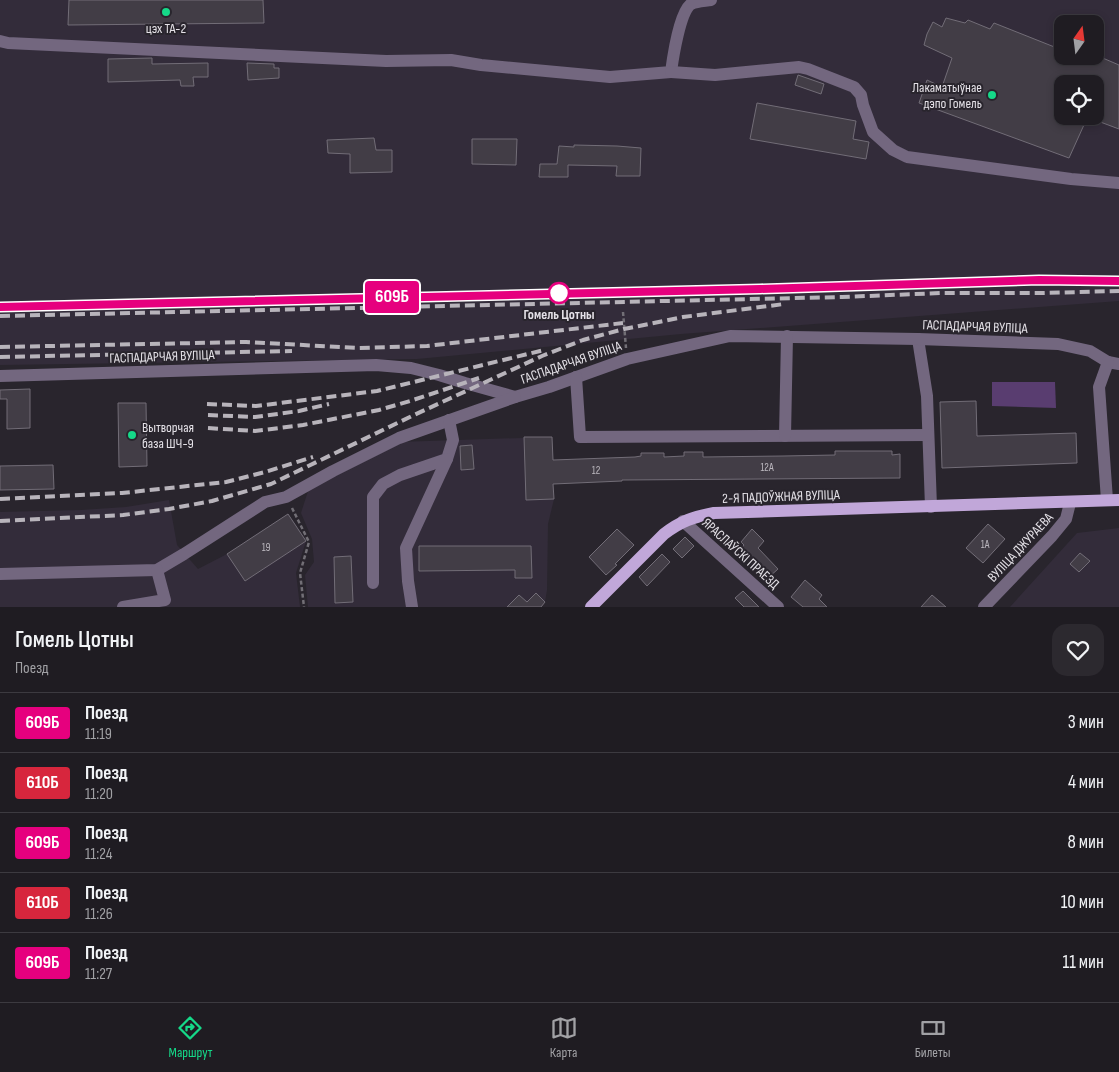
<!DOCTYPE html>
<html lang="ru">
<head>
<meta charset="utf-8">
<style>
	body { margin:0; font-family:"Sofia Sans Condensed",sans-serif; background:#2c292f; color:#f1f3f6; height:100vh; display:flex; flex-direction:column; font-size:19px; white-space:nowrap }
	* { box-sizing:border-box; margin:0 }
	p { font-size:16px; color:#a1a1a5 }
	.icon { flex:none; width:28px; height:28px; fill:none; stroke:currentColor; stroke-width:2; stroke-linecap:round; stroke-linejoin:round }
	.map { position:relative; height:607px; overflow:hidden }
	.side { display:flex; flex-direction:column; background:#1f1c22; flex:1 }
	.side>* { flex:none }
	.badge { padding:0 10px; border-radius:4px; font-size:18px; line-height:32px }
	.needle { width:32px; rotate:14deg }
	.fabs { position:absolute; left:1054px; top:15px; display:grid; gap:10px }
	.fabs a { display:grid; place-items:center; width:50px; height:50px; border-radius:10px; background:#1f1c22; box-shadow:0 2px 8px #0003,0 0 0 1px #3c3a40; font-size:25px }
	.map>.badge { position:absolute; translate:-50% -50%; box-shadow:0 0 0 2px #fff }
	.round { display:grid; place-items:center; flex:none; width:52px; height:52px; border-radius:15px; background:#2c292f }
	.overview { display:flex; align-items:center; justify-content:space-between; height:85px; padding:0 15px }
	h1 { font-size:24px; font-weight:600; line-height:38px }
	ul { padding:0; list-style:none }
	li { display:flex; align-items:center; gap:15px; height:60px; padding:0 15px; border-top:1px solid #3c3a40 }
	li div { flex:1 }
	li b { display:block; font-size:19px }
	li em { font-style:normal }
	li .badge { min-width:55px; font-weight:700; text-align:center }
	.tab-bar { display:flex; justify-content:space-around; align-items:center; height:70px; border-top:1px solid #3c3a40; background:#1f1c22; font-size:14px; color:#a1a1a5 }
	.tab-bar a { display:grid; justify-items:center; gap:2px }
	.tab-bar .on { color:#15d989 }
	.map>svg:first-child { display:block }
	.built { fill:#332c3a; fill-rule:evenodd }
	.green { fill:#593d70 }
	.building { fill:#423d46; stroke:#726d77 }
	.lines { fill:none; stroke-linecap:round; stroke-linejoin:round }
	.path { stroke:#726f76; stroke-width:2.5; stroke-dasharray:4 2.5; stroke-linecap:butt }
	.minor { stroke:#73677f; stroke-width:12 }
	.major { stroke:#c1a7d9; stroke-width:12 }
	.rail { stroke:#b8b4bb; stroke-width:4; stroke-dasharray:10 5; stroke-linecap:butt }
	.line-casing { stroke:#fff; stroke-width:11 }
	.line { stroke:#e6007e; stroke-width:8 }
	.poi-dot { fill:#15d989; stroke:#29252d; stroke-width:2 }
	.stop-dot { fill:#fff; stroke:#e6007e; stroke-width:2.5 }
	.labels { text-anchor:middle; stroke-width:4; stroke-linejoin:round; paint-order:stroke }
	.number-label { font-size:11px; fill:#bcb8bf }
	.poi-label { font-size:14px; fill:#e4e1e7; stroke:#29252d }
	.stop-label { font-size:14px; font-weight:bold; fill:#e4e1e7; stroke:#29252d }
	.street-label { font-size:14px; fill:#e4e1e7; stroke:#29252d }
</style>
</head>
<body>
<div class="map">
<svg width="1119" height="607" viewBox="0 0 1119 607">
	<rect width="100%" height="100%" fill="#29252d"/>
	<g class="built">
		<path d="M0,0H1119V301L681,334L417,359L0,365ZM1062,24H1095V56H1062ZM1062,84H1095V116H1062Z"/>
		<path d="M552,437L554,499L548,524L547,590L545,602L541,607H308L305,575L314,562L312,539L301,513L309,488L398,442Z"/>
		<path d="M169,500L177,545L198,569L227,554L288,514L306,541L296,573L300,607H0V512L81,510L126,507Z"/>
		<path d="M1119,528V607H1010L1077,533Z"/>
	</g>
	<path class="green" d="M992,382H1055L1056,408L992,406Z"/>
	<g class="building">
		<path d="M69,0H263L264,23L68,25Z"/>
		<path d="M946,18L965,23L968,20L990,29L994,23L1062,50V56H1098L1119,65V129L1095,120V84H1062V116H1088L1069,158L919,103L927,80L942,87L952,58L924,45L927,34L933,22L942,27Z"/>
		<path d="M152,58V64L208,63V77H193L194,86H181L180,80L108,82V59Z"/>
		<path d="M247,63L274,64V68H279V78L248,80Z"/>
		<path d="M798,75L824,84L821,94L795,85Z"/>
		<path d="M757,103L856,121L853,139L869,142L866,159L750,139Z"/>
		<path d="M374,138L376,150H392V172L350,173V154L328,153L327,140Z"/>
		<path d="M472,139H517L516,165L472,164Z"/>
		<path d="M574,145L617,146L641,148L640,176H616L617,166L568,165V177H539L540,164H557L559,146L574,147Z"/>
		<path d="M30,389V428L7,429V399H0V390Z"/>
		<path d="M976,401L977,436L1076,433L1077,463L942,468L940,402Z"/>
		<path d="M118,403H146L147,466L119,467Z"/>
		<path d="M524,437H552L553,460L635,457L641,456V453H664V457L684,456V452H703V457L783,456L835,455V451H892V455L900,454V478L622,480V481L553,484L554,499L526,500Z"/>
		<path d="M472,445L474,469L461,470L460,446Z"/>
		<path d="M53,465L54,489L0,490V466Z"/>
		<path d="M288,514L306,541L245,581L227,554Z"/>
		<path d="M988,524L1005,539L983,563L966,548Z"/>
		<path d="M617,529L634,545L615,564L617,565L606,575L589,557Z"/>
		<path d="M752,529L764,541L758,548L778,569L769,577L740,550L744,545L741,542Z"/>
		<path d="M685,537L694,546L682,558L673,549Z"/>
		<path d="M419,546H531L532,578H515V570L419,571Z"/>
		<path d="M1080,553L1090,561L1079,572L1070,564Z"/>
		<path d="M662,554L670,562L647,586L639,577Z"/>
		<path d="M351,556L353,602L335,603L334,557Z"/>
		<path d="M805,580L822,595L819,599L827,607H803L791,597Z"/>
		<path d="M743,591L759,607H744L735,598Z"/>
		<path d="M536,593L545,602L541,607H507L519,595L527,602Z"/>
		<path d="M932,595L946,607H921Z"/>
	</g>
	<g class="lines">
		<g class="path">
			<path d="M623,312L626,348"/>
			<path d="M292,508L309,542L300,573L304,607"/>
		</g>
		<g class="minor">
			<path d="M0,41L8,43L386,61L451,60L481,65L610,77L671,72C673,57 680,12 691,4C696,1 705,1 711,0"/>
			<path d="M671,72L715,75L799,67L808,69L854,87L861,95L863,105L873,132L893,150L907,157L1071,179L1119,183"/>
			<path d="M918,339L927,396L931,507"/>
			<path d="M0,376L376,365L411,368L439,375L465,383L515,397L549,387L627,359L730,336L918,339L1058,344L1090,351L1108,362L1119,364"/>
			<path d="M576,377L580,437L928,435"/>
			<path d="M785,436L787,336"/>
			<path d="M1107,500L1099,387L1108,362"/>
			<path d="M683,521L778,607"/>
			<path d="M0,574L157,570L184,554L265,502L286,497L333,471L399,438L515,397"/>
			<path d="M373,583V497L383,484L400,475L447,459L453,440L449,420"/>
			<path d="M123,607L165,600L157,570"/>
			<path d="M412,607L408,581L406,548L447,459"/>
			<path d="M984,607L1052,536L1066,519L1070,503"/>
		</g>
		<path class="major" d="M591,607L664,534C681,521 693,517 714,513L1119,500"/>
		<g class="rail">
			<path d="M0,307L819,287L1039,280L1119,281"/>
			<path d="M0,316L842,297L941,293H1041L1119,291"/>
			<path d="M0,347L246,342L359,348L427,346L623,323"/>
			<path d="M0,357L292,351"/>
			<path d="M207,404L256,406L377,391L544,350"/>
			<path d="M208,415L255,417L299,411L329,404"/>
			<path d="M208,428L255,431L303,425L379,410L410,401L479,378"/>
			<path d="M0,499L122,493L226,482L265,472L313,457"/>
			<path d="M0,521L123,515L169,509L212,501L271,484L414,415L542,356L583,340L624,329L683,317L784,304"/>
		</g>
	</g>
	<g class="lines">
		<defs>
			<path id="line" d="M0,307L760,289L1039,280L1119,281"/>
		</defs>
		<use href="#line" class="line-casing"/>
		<use href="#line" class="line"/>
	</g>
	<g class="poi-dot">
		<circle cx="166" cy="12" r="5"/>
		<circle cx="992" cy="95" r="5"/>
		<circle cx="132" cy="435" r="5"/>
	</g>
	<circle class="stop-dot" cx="559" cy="293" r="10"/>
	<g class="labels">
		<g class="number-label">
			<text x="767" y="471">12А</text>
			<text x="596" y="474">12</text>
			<text x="985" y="548">1А</text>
			<text x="266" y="551">19</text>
		</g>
		<g class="poi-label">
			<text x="166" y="33">цэх ТА-2</text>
			<text x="982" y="92" text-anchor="end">Лакаматыўнае<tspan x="982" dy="16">дэпо Гомель</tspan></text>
			<text x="142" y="432" text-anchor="start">Вытворчая<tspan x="142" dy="16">база ШЧ-9</tspan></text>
		</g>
		<g class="stop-label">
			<text x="559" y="319">Гомель Цотны</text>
		</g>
		<g class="street-label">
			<text transform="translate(975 326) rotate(2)" y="5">ГАСПАДАРЧАЯ ВУЛІЦА</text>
			<text transform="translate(162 356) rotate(-2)" y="5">ГАСПАДАРЧАЯ ВУЛІЦА</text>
			<text transform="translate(571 362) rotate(-19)" y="5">ГАСПАДАРЧАЯ ВУЛІЦА</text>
			<text transform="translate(781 496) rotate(-2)" y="5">2-Я ПАДОЎЖНАЯ ВУЛІЦА</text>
			<text transform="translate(1020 547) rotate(-47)" y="5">ВУЛІЦА ДЖУРАЕВА</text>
			<text transform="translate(741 553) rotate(42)" y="5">ЯРАСЛАЎСКІ ПРАЕЗД</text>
		</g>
	</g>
</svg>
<div class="fabs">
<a><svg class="needle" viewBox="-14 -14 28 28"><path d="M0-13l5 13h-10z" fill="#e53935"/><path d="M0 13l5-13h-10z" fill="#a1a1a5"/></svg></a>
<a><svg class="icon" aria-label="locate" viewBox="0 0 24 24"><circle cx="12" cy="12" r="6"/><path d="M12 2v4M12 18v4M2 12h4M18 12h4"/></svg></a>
</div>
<b class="badge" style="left:392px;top:297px;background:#e6007e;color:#fff">609Б</b>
</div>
<section class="side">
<div class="overview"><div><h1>Гомель Цотны</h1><p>Поезд</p></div><a class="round"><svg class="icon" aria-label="heart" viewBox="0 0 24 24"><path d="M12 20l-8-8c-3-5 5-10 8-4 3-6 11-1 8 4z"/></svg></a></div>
<ul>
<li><span class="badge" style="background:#e6007e;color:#fff">609Б</span><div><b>Поезд</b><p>11:19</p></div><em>3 мин</em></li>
<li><span class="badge" style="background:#d7263d;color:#fff">610Б</span><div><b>Поезд</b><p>11:20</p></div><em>4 мин</em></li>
<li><span class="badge" style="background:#e6007e;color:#fff">609Б</span><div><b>Поезд</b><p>11:24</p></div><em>8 мин</em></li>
<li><span class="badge" style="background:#d7263d;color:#fff">610Б</span><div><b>Поезд</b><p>11:26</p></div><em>10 мин</em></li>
<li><span class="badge" style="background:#e6007e;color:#fff">609Б</span><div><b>Поезд</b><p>11:27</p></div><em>11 мин</em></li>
</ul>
</section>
<nav class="tab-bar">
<a class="on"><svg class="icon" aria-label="directions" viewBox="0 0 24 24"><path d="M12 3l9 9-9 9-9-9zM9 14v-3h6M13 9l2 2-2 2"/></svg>Маршрут</a>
<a><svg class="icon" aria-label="map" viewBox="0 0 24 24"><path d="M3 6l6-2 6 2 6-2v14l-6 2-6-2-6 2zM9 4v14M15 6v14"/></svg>Карта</a>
<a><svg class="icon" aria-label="tickets" viewBox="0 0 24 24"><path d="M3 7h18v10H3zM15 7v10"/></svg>Билеты</a>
</nav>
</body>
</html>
